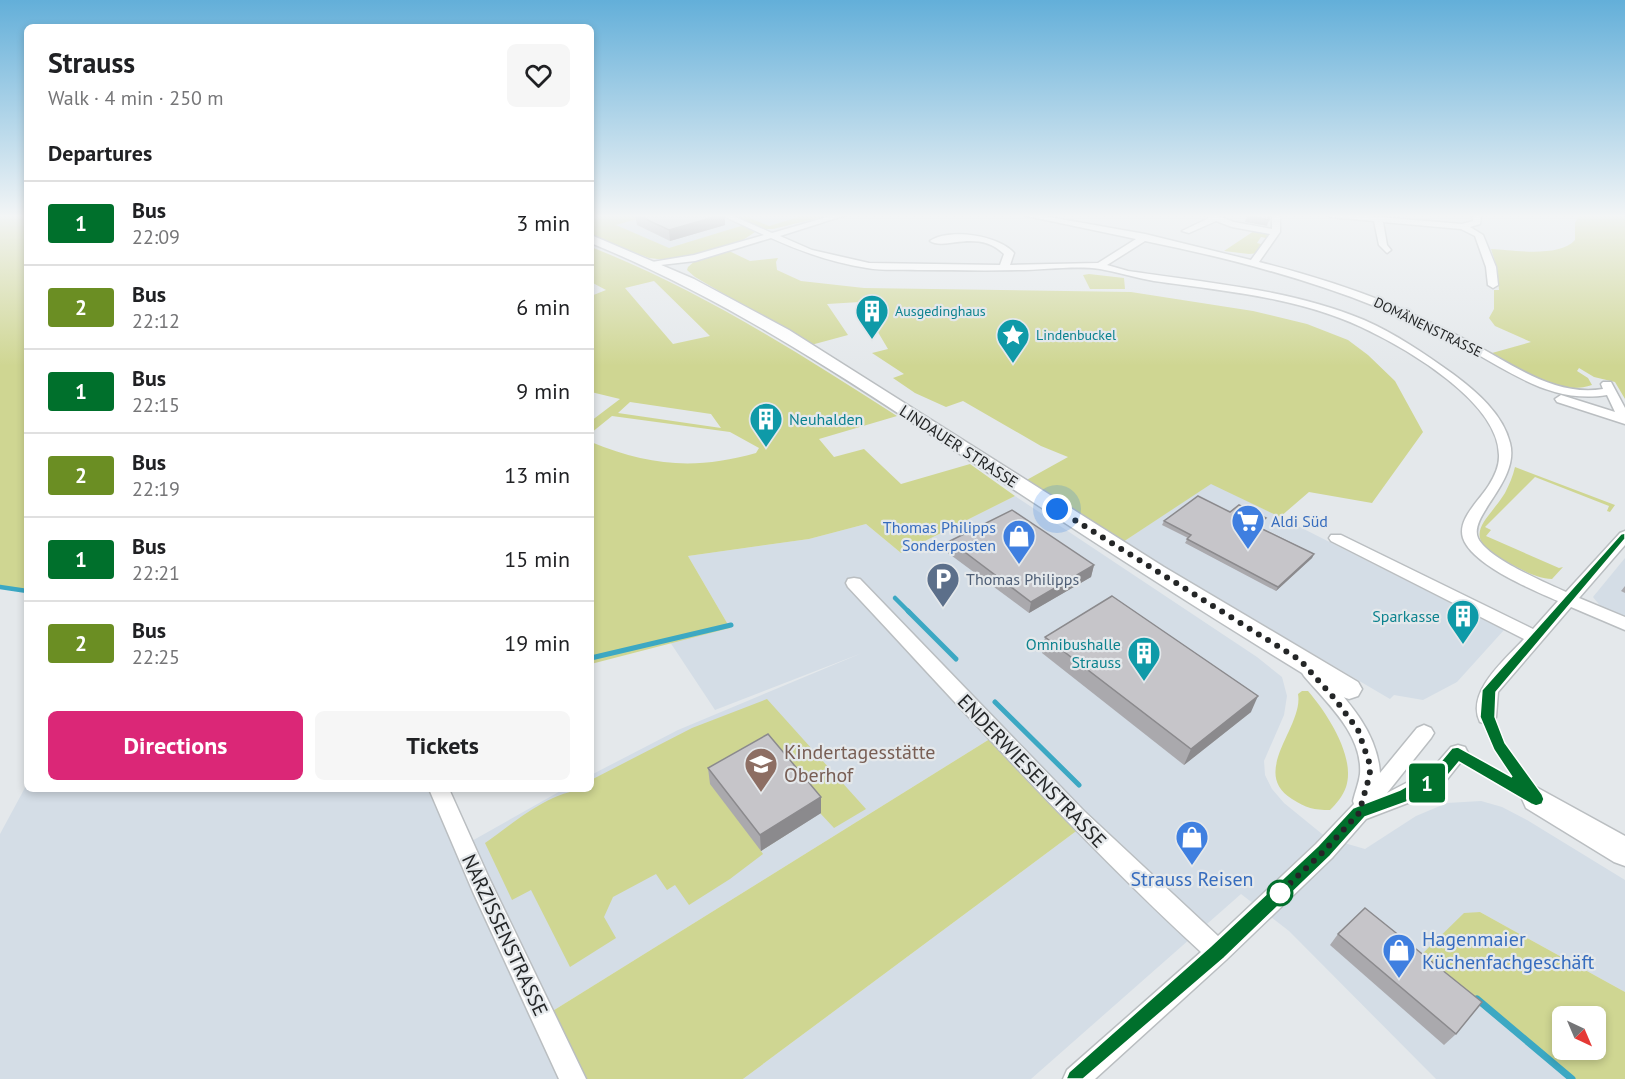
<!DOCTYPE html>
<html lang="en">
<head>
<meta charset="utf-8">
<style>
	body { margin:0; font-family:"PT Sans",sans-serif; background:#f6f6f6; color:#202124; height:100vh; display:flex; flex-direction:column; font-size:22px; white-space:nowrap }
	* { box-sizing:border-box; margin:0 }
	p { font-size:20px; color:#757577 }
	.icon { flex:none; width:33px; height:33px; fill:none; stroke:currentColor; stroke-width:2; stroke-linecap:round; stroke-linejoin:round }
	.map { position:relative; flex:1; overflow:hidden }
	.sheet { position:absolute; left:24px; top:24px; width:570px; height:768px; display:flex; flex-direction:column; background:#fff; border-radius:9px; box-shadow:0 3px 9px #0003 }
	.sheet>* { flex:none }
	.badge { padding:0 12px; border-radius:4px; font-size:21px; line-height:39px }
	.needle { width:39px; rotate:136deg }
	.fabs { position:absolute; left:1552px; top:1006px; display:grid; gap:12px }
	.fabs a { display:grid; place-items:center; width:54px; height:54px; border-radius:9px; background:#fff; box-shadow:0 3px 9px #0003; font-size:30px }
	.you { position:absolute; width:30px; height:30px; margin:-15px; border:4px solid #fff; border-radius:50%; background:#1a73e8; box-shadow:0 0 0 9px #1a73e833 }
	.map>.badge { position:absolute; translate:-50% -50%; box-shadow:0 0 0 3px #fff }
	h2 { padding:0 24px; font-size:22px; line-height:54px }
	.round { display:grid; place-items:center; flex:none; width:63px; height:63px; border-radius:9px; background:#f6f6f6 }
	.head { display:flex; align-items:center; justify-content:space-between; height:102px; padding:0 24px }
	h1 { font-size:28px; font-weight:700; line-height:45px }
	.primary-button { display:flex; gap:12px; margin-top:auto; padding:12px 24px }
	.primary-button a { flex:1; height:69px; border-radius:9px; background:#db2777; color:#fff; font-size:24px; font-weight:700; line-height:69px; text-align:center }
	.primary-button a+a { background:#f6f6f6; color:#202124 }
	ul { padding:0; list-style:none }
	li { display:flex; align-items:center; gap:18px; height:84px; padding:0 24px; border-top:2px solid #e0e0e0 }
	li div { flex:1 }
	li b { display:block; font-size:22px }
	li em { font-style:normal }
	li .badge { min-width:66px; font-weight:700; text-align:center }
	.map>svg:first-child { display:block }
	.built { fill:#d4dde6 }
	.green { fill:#cfd692; fill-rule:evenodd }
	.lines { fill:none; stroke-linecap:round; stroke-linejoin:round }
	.stream-far2 { stroke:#3ca8c3; stroke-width:4.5 }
	.stream-far1 { stroke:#3ca8c3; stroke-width:5 }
	.stream { stroke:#3ca8c3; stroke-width:7 }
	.minor-casing { stroke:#babec1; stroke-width:3 }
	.secondary-casing { stroke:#babec1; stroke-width:3 }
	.minor { fill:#fff; fill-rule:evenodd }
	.secondary { fill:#fff; fill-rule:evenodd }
	.wall { fill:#aaa9ad }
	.shaded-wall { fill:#8b8a8d }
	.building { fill:#c6c5c9; stroke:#8b8a8d; stroke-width:1.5 }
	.line { fill:#00702c; stroke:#fff; stroke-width:1.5 }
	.walk { stroke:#242627; stroke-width:6; stroke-dasharray:0 10.8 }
	.stop-dot { fill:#fff; stroke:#00702c; stroke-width:3 }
	.labels { text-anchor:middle; stroke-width:4.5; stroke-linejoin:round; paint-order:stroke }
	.far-culture-label { font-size:14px; fill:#0d838f; stroke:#e4e8eb; text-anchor:start }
	.far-street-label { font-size:14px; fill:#242627; stroke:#e4e8eb }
	.culture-label { font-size:16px; fill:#0d838f; stroke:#e4e8eb; text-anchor:end }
	.street-label { font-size:16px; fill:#242627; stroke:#e4e8eb }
	.shop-label { font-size:16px; fill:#366cbe; stroke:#e4e8eb; text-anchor:start }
	.service-label { font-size:16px; fill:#4e5e75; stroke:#e4e8eb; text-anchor:start }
	.near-education-label { font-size:20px; fill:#785e54; stroke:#e4e8eb; text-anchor:start }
	.near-street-label { font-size:20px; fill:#242627; stroke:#e4e8eb }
	.near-shop-label { font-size:20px; fill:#366cbe; stroke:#e4e8eb }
</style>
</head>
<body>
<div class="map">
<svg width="1625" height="1079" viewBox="0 0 1625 1079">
	<rect width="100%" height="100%" fill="#e4e8eb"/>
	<g class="built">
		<path d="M651,215H721L744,225L669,249L615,225Z"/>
		<path d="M730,215H805L761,228Z"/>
		<path d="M1211,483L1280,517L1504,630L1457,682L1423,700L1394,695L1390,699L1123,542Z"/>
		<path d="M1015,496L1257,657L1282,677L1287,696L1284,715L1264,761L1265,775L1272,789L1284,803L1327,838L1365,849L1416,816L1447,803L1481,801L1502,807L1527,820L1625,880V992L1480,912L1464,914L1419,958L1572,1079H1436L1289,931L1241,894L1031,1079H743L1079,829L993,737L551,1012L470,842L564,789H591V775L678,730L862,653L715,710L670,642L730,628L688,556L809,539L866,524L901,553Z"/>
		<path d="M1625,558V619L1602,608L1593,597Z"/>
		<path d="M27,784V789H446L562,1079H0V834Z"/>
	</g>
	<g class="green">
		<path d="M0,215H27V590L0,587Z"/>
		<path d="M606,215H671H651L616,225L669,248L744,225L755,232L743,240L691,256L667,260L649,258L591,236V219Z"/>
		<path d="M805,215H831L773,229H763L739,218L745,216L769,226Z"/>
		<path d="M1579,215H1625V399L1615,382L1594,377L1579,368L1577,371L1588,378L1592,385C1557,397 1521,369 1492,353L1531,342L1495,326L1489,318L1494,309V290H1499L1497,268L1491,249C1513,250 1559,258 1575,240V223Z"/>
		<path d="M1254,231L1268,235L1266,238L1261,237L1257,243L1264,245L1259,253L1249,254L1224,251Z"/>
		<path d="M591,247C701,290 798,353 897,416L819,439L834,457L864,449L901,484L970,464L1015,496L901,553L866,524L809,539L688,556L730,628L591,664V442C649,466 696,470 756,453L759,448L730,432L612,416L591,433V421L620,399L591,392V296L606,290L591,282ZM654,281L710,336L673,344L625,288ZM630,402L711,414L721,428L618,413Z"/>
		<path d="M727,250L750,261L778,258L776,262L777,270L801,281L864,288L1131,292L1253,311L1307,324L1348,340L1368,355L1395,381L1423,432L1372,503L1309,492L1280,517L1211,484L1123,542L1023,482L1068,457L1041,446L963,401L946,407L915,393L893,378L904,374L872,353L888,349L860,302L827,304L848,335L811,345L695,277L687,270L688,267L696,260Z"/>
		<path d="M1089,274L1124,278L1125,289H1090L1083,275Z"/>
		<path d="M1515,467L1615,505L1610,512L1607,511L1609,506L1535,477L1485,527L1491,530L1486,536L1559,568L1563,567L1552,579C1536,579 1519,568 1505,561C1458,536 1487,522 1505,493C1509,485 1513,476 1515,467Z"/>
		<path d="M1302,691H1308C1327,713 1356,757 1346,787C1343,796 1336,804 1330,810C1314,810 1306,808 1292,799C1249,772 1304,727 1298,694Z"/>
		<path d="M767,699L866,809L834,828L820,813L761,851L763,854L730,879L689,905L675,885L667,890L656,874L613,897L604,917L616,938L570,967L531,890L512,900L485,843C516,821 552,789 591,789V780L692,728Z"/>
		<path d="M993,737L1079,829L743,1079H583L551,1012Z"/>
		<path d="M1480,912L1625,992V1079H1572L1419,957L1464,913ZM1563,1017H1596V1050H1563Z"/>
	</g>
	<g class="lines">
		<g class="stream-far2">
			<path d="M0,587L27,591"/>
			<path d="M895,598L910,613"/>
		</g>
		<g class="stream-far1">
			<path d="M908,611L956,659"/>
			<path d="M591,658L731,625"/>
			<path d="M995,702L1079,785"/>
		</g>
		<path class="stream" d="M1477,999L1572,1079"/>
		<defs>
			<g id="minor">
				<path d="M721,215H731L772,233L834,215H846L780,236L812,250L869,263L1000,265L1004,254C977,228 945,251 930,241C949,228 998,235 1014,253L1010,265L1098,263L1136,239L1022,215H1038L1145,234L1251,260L1270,234L1232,227L1216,221L1189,233L1182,231L1209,218L1205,215H1216L1234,222L1272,229V215H1280V232L1259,262C1303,273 1348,287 1390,304C1416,316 1443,328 1468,341C1511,363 1553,397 1603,389L1601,384L1603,382H1611L1625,408V424L1557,402L1555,399L1561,395L1615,412L1607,395C1553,404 1512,373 1468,349C1438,334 1408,319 1377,307C1302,277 1224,257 1145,241L1107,265L1128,271C1207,283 1290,289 1364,320C1396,334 1425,354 1453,374C1476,391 1503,414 1510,443C1520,481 1468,516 1478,538C1487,558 1546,583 1566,592L1620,533L1625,531V545L1579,598L1625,617V630L1571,607L1498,692L1496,717L1494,722L1487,724L1480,722C1465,692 1507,658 1524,639L1331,541L1329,538L1331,535H1341L1533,629L1558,601C1533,590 1472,565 1463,538C1457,519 1480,500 1489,485C1494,477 1499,467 1499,457C1501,402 1404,347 1361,327C1297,297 1223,291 1154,281C1136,278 1118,272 1100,269C1076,265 1044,270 1019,270C985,271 952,270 918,270C901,269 883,271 867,268C834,263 802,252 771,238L695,261L652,266V262L694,255L764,235Z"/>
				<path d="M1327,215H1355L1462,224L1473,221V215H1481L1480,224L1470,227L1483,235L1496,267L1498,285L1493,288L1488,285L1486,267L1475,236L1461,229L1383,222L1387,245L1391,250L1387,253L1379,245L1374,221L1331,217Z"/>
				<path d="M854,578L860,579L1084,811L1218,936L1316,844L1354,804L1353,801C1355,792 1359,783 1360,774C1363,735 1327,703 1304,676L1301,671L1304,666L1310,664L1316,666C1344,697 1377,729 1380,773L1417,728L1424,725L1431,728L1434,733L1431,738L1387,793L1431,770L1451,747L1458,745L1465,747L1468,753L1445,782L1413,801L1366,819L1332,858L1226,960L1095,1079H1063L1067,1070L1201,952C1076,837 964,711 848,587L846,583L848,579Z"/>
				<path d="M429,789H449L489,878L586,1079H559L473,892Z"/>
			</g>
			<g id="secondary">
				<path d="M591,235L694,279L789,330L1164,567L1358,682L1362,689L1358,696L1349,699L1340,696C1221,624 1104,549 987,472C859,387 734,302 591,243Z"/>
				<path d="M1536,787L1625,836V866L1614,862L1526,808L1522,799L1526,790Z"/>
			</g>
		</defs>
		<use href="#minor" class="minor-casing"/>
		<use href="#secondary" class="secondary-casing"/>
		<use href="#minor" class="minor"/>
		<use href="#secondary" class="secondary"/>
	</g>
	<g class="wall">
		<path d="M635,215H725V225L670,241L637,225Z"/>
		<path d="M1247,216L1269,220L1267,226L1245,222Z"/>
		<path d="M1164,521H1264L1258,526L1314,554L1312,558L1276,591L1185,543L1188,538L1162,525Z"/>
		<path d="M950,541L1094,565L1091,577L1029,613L948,553Z"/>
		<path d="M1625,586V593L1621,591Z"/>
		<path d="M1045,637L1251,712L1184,765L1042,653Z"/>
		<path d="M708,768L821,813L761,851L710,784Z"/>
		<path d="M1338,934L1456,1034L1444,1045L1330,945Z"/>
	</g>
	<g class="shaded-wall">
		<path d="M721,215H725V225L670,241L669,230Z"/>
		<path d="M1266,518L1264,521L1255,529L1256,526Z"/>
		<path d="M1314,554L1312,558L1276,591L1278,587Z"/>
		<path d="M1094,565L1091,577L1029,613L1031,602Z"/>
		<path d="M1258,696L1251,712L1184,765L1191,749Z"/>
		<path d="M821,797V813L761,851L760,835Z"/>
	</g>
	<g class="building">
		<path d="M637,215H721L669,230Z"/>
		<path d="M1248,215H1270L1269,220L1247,216Z"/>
		<path d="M1198,496L1230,512L1239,505L1266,518L1256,526L1314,554L1278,587L1187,539L1191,535L1164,521Z"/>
		<path d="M1012,510L1094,565L1031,602L950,541Z"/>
		<path d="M1112,596L1258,696L1191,749L1045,637Z"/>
		<path d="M768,734L821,797L760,835L708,768Z"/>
		<path d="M1365,908L1482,1002L1456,1034L1338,934Z"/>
	</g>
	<linearGradient id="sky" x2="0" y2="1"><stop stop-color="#63afd9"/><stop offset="0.59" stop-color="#f3f5f6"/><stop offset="1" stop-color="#f3f5f6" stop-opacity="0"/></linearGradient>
	<rect width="1625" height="366" fill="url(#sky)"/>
	<path class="line" d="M1625,533V539L1496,692L1495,717L1505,743L1542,794L1544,799L1542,804L1536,806L1531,804L1459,762L1444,780L1412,800L1365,817L1330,856L1224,958L1083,1079H1066L1069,1072L1211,946L1318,846L1353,808L1400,790L1433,771L1452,748L1458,747L1512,777L1494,750L1480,717L1482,690L1621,534Z"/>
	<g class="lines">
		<path class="walk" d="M1057,509L1300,660L1335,699L1358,730L1369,762L1370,774L1359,813L1324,851L1280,893"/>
	</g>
	<defs>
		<symbol id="building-pin" viewBox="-11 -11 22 30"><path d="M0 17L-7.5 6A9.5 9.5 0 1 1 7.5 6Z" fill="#0f9aa8" stroke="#e4e8eb"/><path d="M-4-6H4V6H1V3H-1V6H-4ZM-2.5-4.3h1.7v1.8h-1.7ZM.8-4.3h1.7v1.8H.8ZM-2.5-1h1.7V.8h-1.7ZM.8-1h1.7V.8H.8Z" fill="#fff"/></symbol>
		<symbol id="sight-pin" viewBox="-11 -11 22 30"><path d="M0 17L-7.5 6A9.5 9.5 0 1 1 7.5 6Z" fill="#0f9aa8" stroke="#e4e8eb"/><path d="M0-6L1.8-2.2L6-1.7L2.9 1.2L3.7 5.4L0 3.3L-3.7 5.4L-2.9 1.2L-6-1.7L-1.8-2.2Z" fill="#fff"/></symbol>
		<symbol id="supermarket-pin" viewBox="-11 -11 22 30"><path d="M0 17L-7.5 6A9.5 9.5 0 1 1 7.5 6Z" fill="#3f7fe0" stroke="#e4e8eb"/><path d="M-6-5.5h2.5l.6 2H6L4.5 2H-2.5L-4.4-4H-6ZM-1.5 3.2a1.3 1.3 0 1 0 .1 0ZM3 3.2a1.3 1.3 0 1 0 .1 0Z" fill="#fff"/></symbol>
		<symbol id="shop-pin" viewBox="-11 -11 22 30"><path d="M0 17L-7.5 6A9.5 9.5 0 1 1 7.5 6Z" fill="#3f7fe0" stroke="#e4e8eb"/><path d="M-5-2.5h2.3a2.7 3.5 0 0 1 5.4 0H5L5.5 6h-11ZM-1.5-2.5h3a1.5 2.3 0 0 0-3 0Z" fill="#fff"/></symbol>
		<symbol id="parking-pin" viewBox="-11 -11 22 30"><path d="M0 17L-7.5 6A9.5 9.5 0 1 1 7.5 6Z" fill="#5c6f8a" stroke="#e4e8eb"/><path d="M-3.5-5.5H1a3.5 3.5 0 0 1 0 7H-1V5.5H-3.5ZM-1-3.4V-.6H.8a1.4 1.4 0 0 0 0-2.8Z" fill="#fff"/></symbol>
		<symbol id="school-pin" viewBox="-11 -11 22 30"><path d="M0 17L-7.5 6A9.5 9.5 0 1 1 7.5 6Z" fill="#8d6e63" stroke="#e4e8eb"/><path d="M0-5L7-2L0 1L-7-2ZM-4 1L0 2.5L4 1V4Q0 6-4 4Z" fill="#fff"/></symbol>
	</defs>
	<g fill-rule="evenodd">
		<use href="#building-pin" x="853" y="292" width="38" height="52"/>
		<use href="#sight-pin" x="994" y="316" width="38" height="52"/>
		<use href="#building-pin" x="747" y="400" width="38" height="52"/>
		<use href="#supermarket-pin" x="1229" y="502" width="38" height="52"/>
		<use href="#shop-pin" x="1000" y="517" width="38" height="52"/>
		<use href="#parking-pin" x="924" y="560" width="38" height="52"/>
		<use href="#building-pin" x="1444" y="597" width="38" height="52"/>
		<use href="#building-pin" x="1125" y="634" width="38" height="52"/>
		<use href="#school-pin" x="742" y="745" width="38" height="52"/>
		<use href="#shop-pin" x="1173" y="818" width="38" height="52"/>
		<use href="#shop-pin" x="1380" y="931" width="38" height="52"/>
	</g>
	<circle class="stop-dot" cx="1280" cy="893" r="12"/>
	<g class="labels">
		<g class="far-culture-label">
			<text x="895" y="316">Ausgedinghaus</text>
			<text x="1036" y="340">Lindenbuckel</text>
		</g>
		<g class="far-street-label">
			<text transform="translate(1428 327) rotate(26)" y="5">DOMÄNENSTRASSE</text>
		</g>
		<g class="culture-label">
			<text x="789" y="425" text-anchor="start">Neuhalden</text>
			<text x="1440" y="622">Sparkasse</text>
			<text x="1121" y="650">Omnibushalle<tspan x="1121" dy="18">Strauss</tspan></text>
		</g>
		<g class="street-label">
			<text transform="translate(959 446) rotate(33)" y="6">LINDAUER STRASSE</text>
		</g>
		<g class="shop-label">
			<text x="1271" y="527">Aldi Süd</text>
			<text x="996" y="533" text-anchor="end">Thomas Philipps<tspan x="996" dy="18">Sonderposten</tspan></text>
		</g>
		<g class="service-label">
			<text x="966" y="585">Thomas Philipps</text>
		</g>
		<g class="near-education-label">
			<text x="784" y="759">Kindertagesstätte<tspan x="784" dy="23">Oberhof</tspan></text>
		</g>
		<g class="near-street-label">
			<text transform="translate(1032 771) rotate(46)" y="7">ENDERWIESENSTRASSE</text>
			<text transform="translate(505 935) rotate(65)" y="7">NARZISSENSTRASSE</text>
		</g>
		<g class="near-shop-label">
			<text x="1192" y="886">Strauss Reisen</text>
			<text x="1422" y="946" text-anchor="start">Hagenmaier<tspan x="1422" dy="23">Küchenfachgeschäft</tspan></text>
		</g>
	</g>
</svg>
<div class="fabs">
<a><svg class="needle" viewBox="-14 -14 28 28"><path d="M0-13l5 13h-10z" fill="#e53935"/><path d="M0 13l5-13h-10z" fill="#757577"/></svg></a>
</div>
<div class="you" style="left:1057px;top:509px"></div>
<b class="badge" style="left:1427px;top:783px;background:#00702c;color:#fff">1</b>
<section class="sheet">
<div class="head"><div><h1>Strauss</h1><p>Walk · 4 min · 250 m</p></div><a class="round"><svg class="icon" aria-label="heart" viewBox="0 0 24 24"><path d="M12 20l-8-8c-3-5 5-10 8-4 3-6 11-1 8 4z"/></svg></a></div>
<h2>Departures</h2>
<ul>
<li><span class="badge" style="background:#00702c;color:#fff">1</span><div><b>Bus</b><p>22:09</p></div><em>3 min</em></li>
<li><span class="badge" style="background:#6b8e23;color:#fff">2</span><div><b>Bus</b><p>22:12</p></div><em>6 min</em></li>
<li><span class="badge" style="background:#00702c;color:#fff">1</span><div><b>Bus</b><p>22:15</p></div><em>9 min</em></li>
<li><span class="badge" style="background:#6b8e23;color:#fff">2</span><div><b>Bus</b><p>22:19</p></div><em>13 min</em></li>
<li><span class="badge" style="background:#00702c;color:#fff">1</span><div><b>Bus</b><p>22:21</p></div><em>15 min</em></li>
<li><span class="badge" style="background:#6b8e23;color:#fff">2</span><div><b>Bus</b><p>22:25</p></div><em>19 min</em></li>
</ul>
<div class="primary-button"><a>Directions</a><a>Tickets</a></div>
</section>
</div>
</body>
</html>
